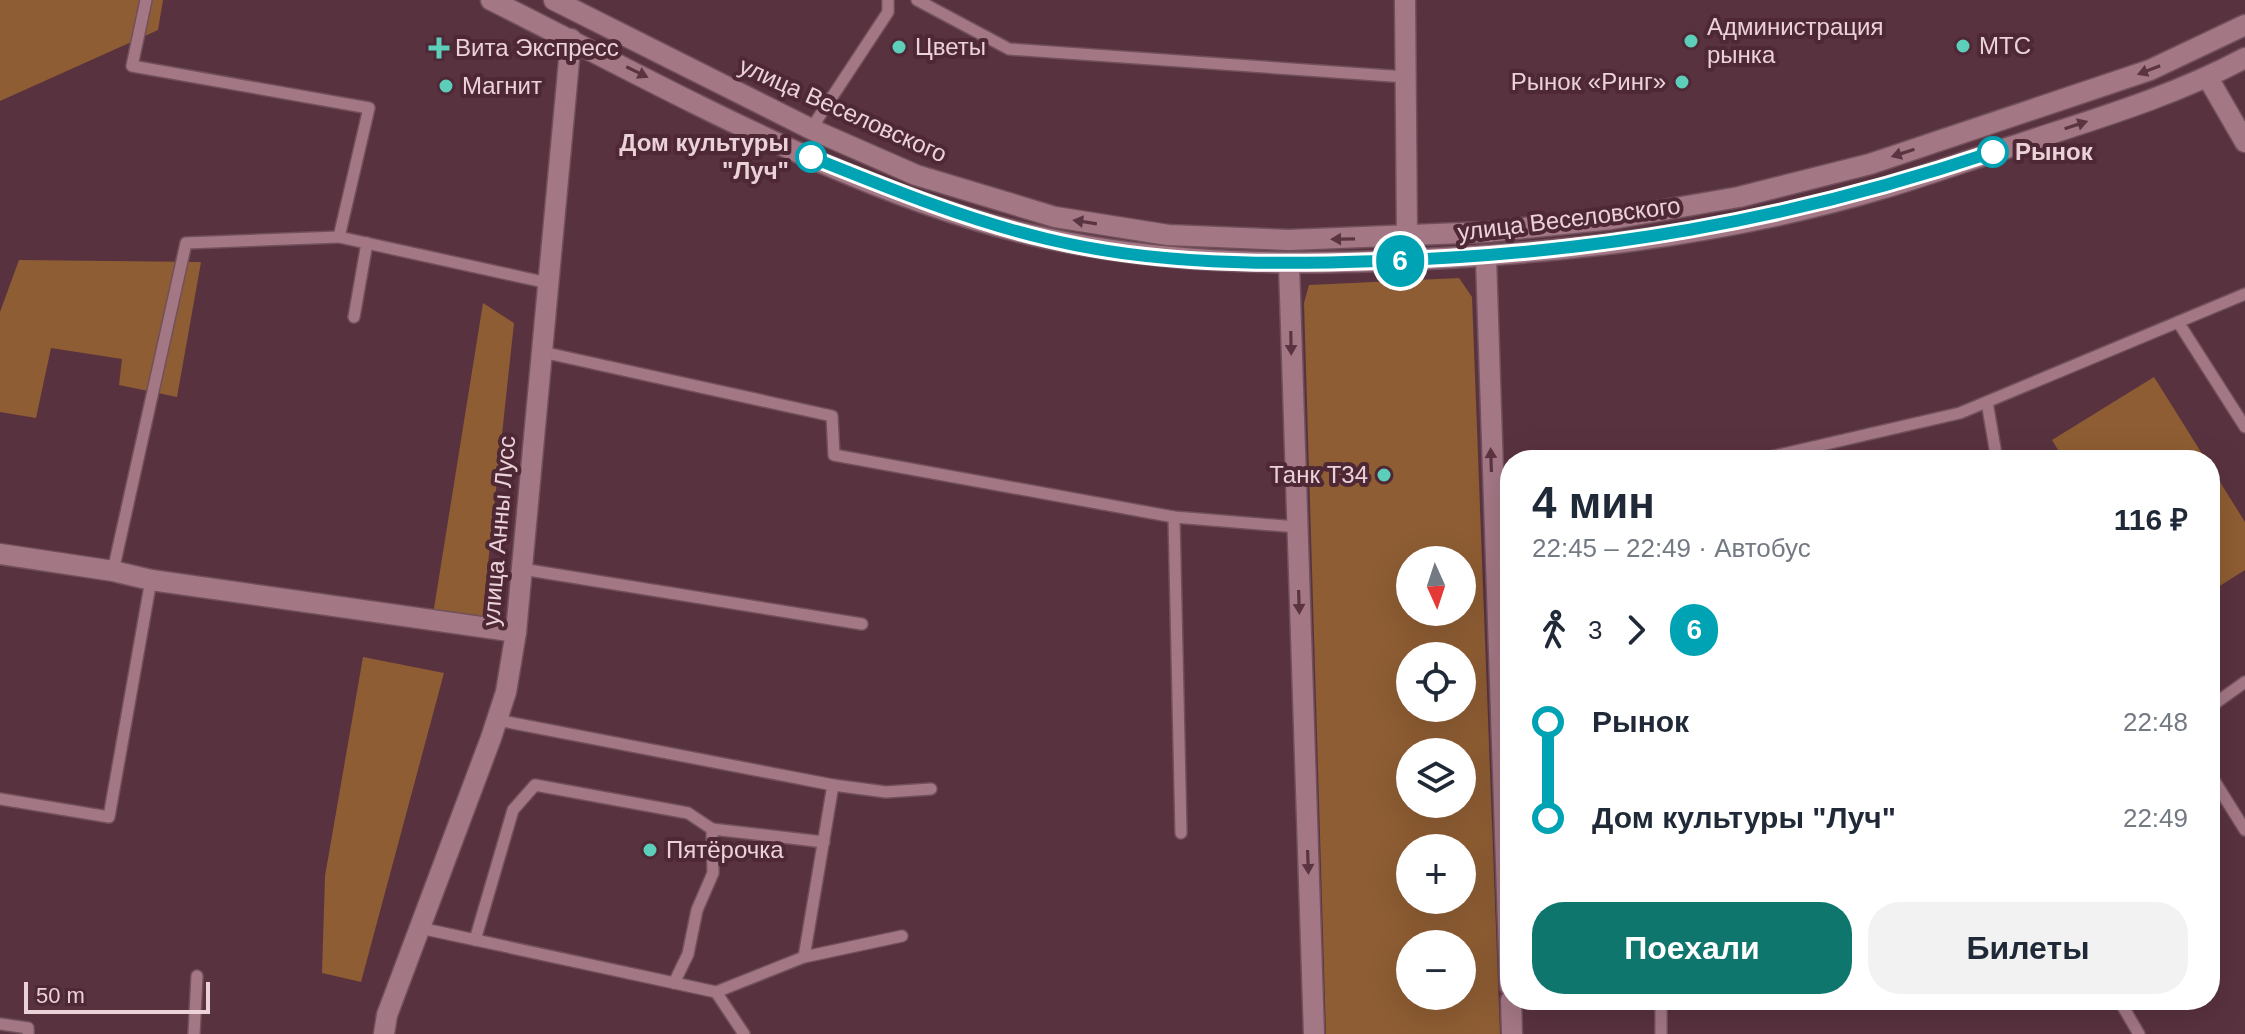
<!DOCTYPE html>
<html lang="ru">
<head>
<meta charset="utf-8">
<style>
	body { margin:0; font-family:Helvetica,sans-serif; background:#f2f2f3; color:#1f2937; height:100vh; display:flex; flex-direction:column; font-size:30px; white-space:nowrap }
	* { box-sizing:border-box; margin:0 }
	p { font-size:26px; color:#747a83 }
	.icon { flex:none; width:44px; height:44px; fill:none; stroke:currentColor; stroke-width:2; stroke-linecap:round; stroke-linejoin:round }
	.map { position:relative; flex:1; overflow:hidden }
	.details { position:absolute; left:1500px; top:450px; width:720px; height:560px; display:flex; flex-direction:column; background:#fff; border-radius:32px; box-shadow:0 8px 32px #0002 }
	.details>* { flex:none }
	.badge { padding:0 16px; border-radius:26px; font-size:28px; line-height:52px }
	.needle { width:52px; rotate:177deg }
	.tools { position:absolute; left:1396px; top:546px; display:grid; gap:16px }
	.tools a { display:grid; place-items:center; width:80px; height:80px; border-radius:50%; background:#fff; box-shadow:0 8px 32px #0002; font-size:40px }
	.scale { position:absolute; left:24px; bottom:20px; width:186px; box-sizing:border-box; padding-left:8px; border:4px solid #ebd2d9; border-top:0; font-size:22px; line-height:28px; white-space:nowrap; color:#ebd2d9; -webkit-text-stroke:6px #4e2835; paint-order:stroke }
	.map>.badge { position:absolute; translate:-50% -50%; box-shadow:0 0 0 4px #fff }
	.legs { display:flex; align-items:center; gap:12px; height:88px; padding:0 32px; font-size:26px }
	.legs p { margin-inline-start:auto }
	.summary { display:flex; align-items:center; justify-content:space-between; height:136px; padding:0 32px }
	h1 { font-size:44px; font-weight:700; line-height:60px }
	.cta { display:flex; gap:16px; margin-top:auto; padding:16px 32px }
	.cta a { flex:1; height:92px; border-radius:32px; background:#0f766e; color:#fff; font-size:32px; font-weight:700; line-height:92px; text-align:center }
	.cta a+a { background:#f2f2f3; color:#1f2937 }
	ul { padding:0 32px; list-style:none }
	li { display:flex; align-items:center; gap:28px; height:96px; font-size:30px }
	li i { display:grid; place-items:center; width:12px; height:100%; margin:0 10px; background:currentColor }
	li i::after { content:''; width:20px; height:20px; margin:-10px; border:6px solid; border-radius:50%; background:#fff }
	li p { margin-inline-start:auto }
	li:first-child i { background:linear-gradient(#0000 50%,currentColor 0) }
	li:last-child i { background:linear-gradient(currentColor 50%,#0000 0) }
	.map>svg:first-child { display:block }
	.green { fill:#8e5d33; fill-rule:evenodd }
	.lines { fill:none; stroke-linecap:round; stroke-linejoin:round }
	.lane-casing { stroke:#71505c; stroke-width:14 }
	.street-casing { stroke:#71505c; stroke-width:23 }
	.secondary-casing { stroke:#71505c; stroke-width:23 }
	.lane { stroke:#a47785; stroke-width:11 }
	.street { stroke:#a47785; stroke-width:20 }
	.secondary { stroke:#a47785; stroke-width:20 }
	.oneway { fill:#5b3441 }
	.line-1-casing { stroke:#fff; stroke-width:18 }
	.line-1 { stroke:#00a3b4; stroke-width:12 }
	.poi-dot { fill:#5dceb9; stroke:#4e2835; stroke-width:3 }
	.stop-1-dot { fill:#fff; stroke:#00a3b4; stroke-width:4 }
	.labels { text-anchor:middle; stroke-width:8; stroke-linejoin:round; paint-order:stroke }
	.poi-label { font-size:24px; fill:#ebd2d9; stroke:#4e2835; text-anchor:start }
	.street-label { font-size:24px; fill:#ebd2d9; stroke:#4e2835 }
	.stop-label { font-size:24px; font-weight:bold; fill:#ebd2d9; stroke:#4e2835; text-anchor:end }
</style>
</head>
<body>
<div class="map">
<svg width="2245" height="1034" viewBox="0 0 2245 1034">
	<rect width="100%" height="100%" fill="#59323f"/>
	<g class="green">
		<path d="M0,0H163L158,30L0,101Z"/>
		<path d="M19,260L201,262L177,397L119,385L122,359L51,348L36,418L0,412V312Z"/>
		<path d="M1459,278L1472,297L1500,1034H1326L1304,303L1309,285ZM1462,560V612H1410V560ZM1462,656V708H1410V656ZM1462,752V804H1410V752ZM1462,848V900H1410V848ZM1462,944V996H1410V944Z"/>
		<path d="M483,303L514,323L480,638L431,627Z"/>
		<path d="M2154,377L2206,460H2064L2052,440Z"/>
		<path d="M2210,466L2245,522V570L2210,592Z"/>
		<path d="M363,657L444,673L361,982L322,973L325,876Z"/>
	</g>
	<g class="lines">
		<defs>
			<g id="lane">
				<path d="M146,0L132,66L369,108L339,237L548,283"/>
				<path d="M917,0L1009,49L1406,77"/>
				<path d="M811,129L888,12V0"/>
				<path d="M354,317L367,243"/>
				<path d="M2178,322L2245,427"/>
				<path d="M542,352L832,416L834,455L1174,517L1297,527"/>
				<path d="M1987,402L1997,460"/>
				<path d="M1757,460L1960,413L2245,294"/>
				<path d="M1174,517L1181,833"/>
				<path d="M522,569L862,624"/>
				<path d="M113,571L186,243L339,237"/>
				<path d="M2210,707L2245,682"/>
				<path d="M497,720L833,785L886,792L931,789"/>
				<path d="M2210,774L2245,830"/>
				<path d="M0,799L109,817L151,580"/>
				<path d="M712,829L824,842"/>
				<path d="M420,928L716,992"/>
				<path d="M475,940L513,810L535,785L688,813L712,829L713,873L697,910L688,954L674,983"/>
				<path d="M804,957L902,936"/>
				<path d="M2119,1000L2139,1034"/>
				<path d="M0,1024L28,1028V1034"/>
				<path d="M194,1034L197,976"/>
				<path d="M744,1034L716,992L804,957L833,785"/>
				<path d="M1661,1034V1000"/>
			</g>
			<g id="street">
				<path d="M1405,0L1407,237"/>
				<path d="M2208,78L2245,142"/>
				<path d="M1486,258L1510,986"/>
				<path d="M1289,265L1314,1034"/>
				<path d="M0,554L113,571L151,580L516,632"/>
				<path d="M1511,1000L1512,1034"/>
				<path d="M384,1034L387,1015L491,738L506,692L516,632L571,39"/>
			</g>
			<g id="secondary">
				<path d="M491,0C664,86 861,200 1050,239C1159,262 1269,265 1380,261C1549,255 1719,237 1881,189C1925,176 1969,160 2013,146C2092,120 2172,97 2245,58"/>
				<path d="M554,0L811,129L916,175L1055,217L1168,235L1289,240L1486,232L1612,219L1739,197L1870,164L2150,70L2245,25"/>
			</g>
		</defs>
		<use href="#lane" class="lane-casing"/>
		<use href="#street" class="street-casing"/>
		<use href="#secondary" class="secondary-casing"/>
		<use href="#lane" class="lane"/>
		<use href="#street" class="street"/>
		<use href="#secondary" class="secondary"/>
	</g>
	<defs><path id="oneway-solid" d="M-6-.8H1V-3.2L6.5 0L1 3.2V.8H-6Z" transform="scale(2)"/></defs>
	<g class="oneway">
		<use href="#oneway-solid" transform="translate(2149 70) rotate(159)"/>
		<use href="#oneway-solid" transform="translate(637 72) rotate(26)"/>
		<use href="#oneway-solid" transform="translate(2076 125) rotate(-18)"/>
		<use href="#oneway-solid" transform="translate(1903 153) rotate(162)"/>
		<use href="#oneway-solid" transform="translate(1085 222) rotate(-171)"/>
		<use href="#oneway-solid" transform="translate(1343 239) rotate(179)"/>
		<use href="#oneway-solid" transform="translate(1291 343) rotate(89)"/>
		<use href="#oneway-solid" transform="translate(1491 460) rotate(-92)"/>
		<use href="#oneway-solid" transform="translate(1299 602) rotate(88)"/>
		<use href="#oneway-solid" transform="translate(1308 862) rotate(88)"/>
	</g>
	<g class="lines">
		<defs>
			<path id="line-1" d="M811,157C888,188 966,220 1047,239C1155,265 1268,265 1379,261C1595,254 1787,221 1993,152"/>
		</defs>
		<use href="#line-1" class="line-1-casing"/>
		<use href="#line-1" class="line-1"/>
	</g>
	<g class="poi-dot">
		<circle cx="1691" cy="41" r="8"/>
		<circle cx="1963" cy="46" r="8"/>
		<circle cx="899" cy="47" r="8"/>
		<path d="M435 36h8v8h8v8h-8v8h-8v-8h-8v-8h8z"/>
		<circle cx="1682" cy="82" r="8"/>
		<circle cx="446" cy="86" r="8"/>
		<circle cx="1384" cy="475" r="8"/>
		<circle cx="650" cy="850" r="8"/>
	</g>
	<g class="stop-1-dot">
		<circle cx="1993" cy="152" r="14"/>
		<circle cx="811" cy="157" r="14"/>
	</g>
	<g class="labels">
		<g class="poi-label">
			<text x="1707" y="35">Администрация<tspan x="1707" dy="28">рынка</tspan></text>
			<text x="1979" y="54">МТС</text>
			<text x="915" y="55">Цветы</text>
			<text x="455" y="56">Вита Экспресс</text>
			<text x="1666" y="90" text-anchor="end">Рынок «Ринг»</text>
			<text x="462" y="94">Магнит</text>
			<text x="1368" y="483" text-anchor="end">Танк T34</text>
			<text x="666" y="858">Пятёрочка</text>
		</g>
		<g class="street-label">
			<text transform="translate(843 110) rotate(24)" y="8">улица Веселовского</text>
			<text transform="translate(1569 219) rotate(-7)" y="8">улица Веселовского</text>
			<text transform="translate(499 531) rotate(-85)" y="8">улица Анны Лусс</text>
		</g>
		<g class="stop-label">
			<text x="789" y="151">Дом культуры<tspan x="789" dy="28">"Луч"</tspan></text>
			<text x="2015" y="160" text-anchor="start">Рынок</text>
		</g>
	</g>
</svg>
<div class="tools">
<a><svg class="needle" viewBox="-14 -14 28 28"><path d="M0-13l5 13h-10z" fill="#e53935"/><path d="M0 13l5-13h-10z" fill="#747a83"/></svg></a>
<a><svg class="icon" aria-label="locate" viewBox="0 0 24 24"><circle cx="12" cy="12" r="6"/><path d="M12 2v4M12 18v4M2 12h4M18 12h4"/></svg></a>
<a><svg class="icon" aria-label="layers" viewBox="0 0 24 24"><path d="M12 4l9 5-9 5-9-5zM3 14l9 5 9-5"/></svg></a>
<a>+</a>
<a>−</a>
</div>
<div class="scale">50 m</div>
<b class="badge" style="left:1400px;top:261px;background:#00a3b4;color:#fff">6</b>
<section class="details">
<div class="summary"><div><h1>4 мин</h1><p>22:45 – 22:49 · Автобус</p></div><b>116 ₽</b></div>
<div class="legs"><svg class="icon" aria-label="walk" viewBox="0 0 24 24"><circle cx="13" cy="4" r="2"/><path d="M13 8l-2 6 4 7M11 14l-3 7M7 12l3-4h3l4 4"/></svg>3<svg class="icon" aria-label="forward" viewBox="0 0 24 24"><path d="M9 5l7 7-7 7"/></svg><b class="badge" style="background:#00a3b4;color:#fff">6</b></div>
<ul>
<li><i style="color:#00a3b4"></i><b>Рынок</b><p>22:48</p></li>
<li><i style="color:#00a3b4"></i><b>Дом культуры &quot;Луч&quot;</b><p>22:49</p></li>
</ul>
<div class="cta"><a>Поехали</a><a>Билеты</a></div>
</section>
</div>
</body>
</html>
